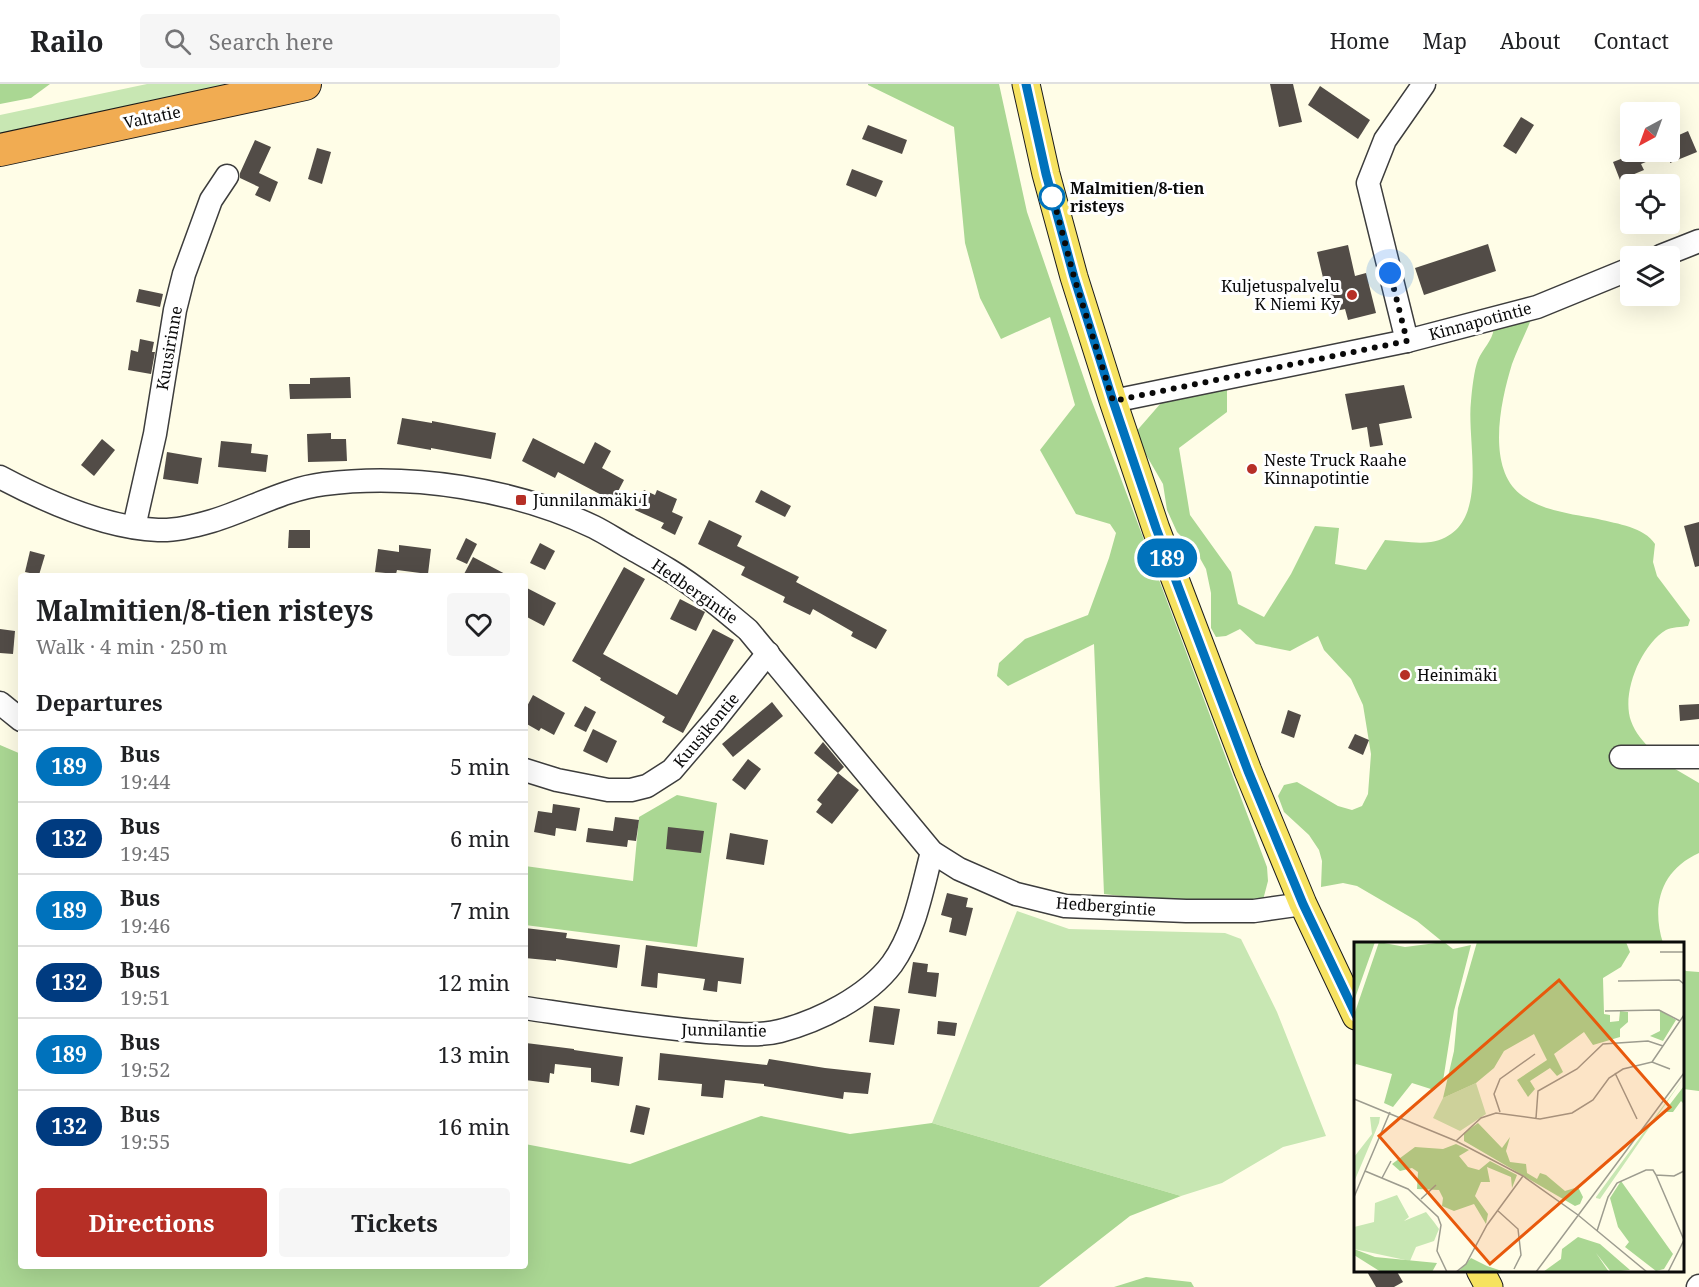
<!DOCTYPE html>
<html lang="en">
<head>
<meta charset="utf-8">
<style>
	body { margin:0; font-family:"Noto Serif",serif; background:#f6f6f6; color:#202124; height:100vh; display:flex; flex-direction:column; font-size:22px; white-space:nowrap }
	* { box-sizing:border-box; margin:0 }
	p { font-size:20px; color:#757577 }
	.icon { flex:none; width:33px; height:33px; fill:none; stroke:currentColor; stroke-width:2; stroke-linecap:round; stroke-linejoin:round }
	.map { position:relative; flex:1; overflow:hidden }
	.panel { position:absolute; left:18px; top:489px; width:510px; height:696px; display:flex; flex-direction:column; background:#fff; border-radius:6px; box-shadow:0 6px 24px #0002 }
	.panel>* { flex:none }
	.badge { padding:0 12px; border-radius:20px; font-size:21px; line-height:39px }
	.needle { width:39px; rotate:221deg }
	.controls { position:absolute; left:1620px; top:18px; display:grid; gap:12px }
	.controls a { display:grid; place-items:center; width:60px; height:60px; border-radius:6px; background:#fff; box-shadow:0 6px 24px #0002; font-size:30px }
	.you { position:absolute; width:30px; height:30px; margin:-15px; border:4px solid #fff; border-radius:50%; background:#1a73e8; box-shadow:0 0 0 9px #1a73e833 }
	.map>.badge { position:absolute; translate:-50% -50%; box-shadow:0 0 0 3px #fff }
	h2 { padding:0 18px; font-size:22px; line-height:54px }
	.round { display:grid; place-items:center; flex:none; width:63px; height:63px; border-radius:6px; background:#f6f6f6 }
	.headline { display:flex; align-items:center; justify-content:space-between; height:102px; padding:0 18px }
	h1 { font-size:28px; font-weight:700; line-height:45px }
	.cta { display:flex; gap:12px; margin-top:auto; padding:12px 18px }
	.cta a { flex:1; height:69px; border-radius:6px; background:#b62f26; color:#fff; font-size:24px; font-weight:700; line-height:69px; text-align:center }
	.cta a+a { background:#f6f6f6; color:#202124 }
	ul { padding:0; list-style:none }
	li { display:flex; align-items:center; gap:18px; height:72px; padding:0 18px; border-top:2px solid #e0e0e0 }
	li div { flex:1 }
	li b { display:block; font-size:22px }
	li em { font-style:normal }
	li .badge { min-width:66px; font-weight:700; text-align:center }
	header { display:flex; align-items:center; gap:36px; box-sizing:border-box; height:84px; padding:0 30px; background:#fff; border-bottom:2px solid #e0e0e0 }
	header strong { font-size:28px }
	nav { display:flex; gap:33px; margin-inline-start:auto; font-size:21px }
	.search { width:420px; height:54px; background:#f6f6f6; display:flex; align-items:center; gap:15px; box-sizing:border-box; padding:0 21px; border-radius:6px; color:#757577; font-size:22px }
	.map>svg:first-child { display:block }
	.green { fill:#c8e7b3 }
	.forest { fill:#aad793 }
	.building { fill:#524c47 }
	.lines { fill:none; stroke-linecap:round; stroke-linejoin:round }
	.minor-casing { stroke:#3d3d3d; stroke-width:25 }
	.major-casing { stroke:#1b1b1b; stroke-width:29 }
	.highway-casing { stroke:#1b1b1b; stroke-width:34 }
	.minor { stroke:#fff; stroke-width:22 }
	.major { stroke:#f6e260; stroke-width:27 }
	.highway { stroke:#f1ac52; stroke-width:32 }
	.line-casing { stroke:#fff; stroke-width:14 }
	.line { stroke:#0072bc; stroke-width:9 }
	.walk { stroke:#0a0a0a; stroke-width:6; stroke-dasharray:0 10.8 }
	.stop-dot { fill:#fff; stroke:#0072bc; stroke-width:3 }
	.poi-dot { fill:#b62f26; stroke:#fff; stroke-width:2 }
	.labels { text-anchor:middle; stroke-width:6; stroke-linejoin:round; paint-order:stroke }
	.street-label { font-size:16px; fill:#0a0a0a; stroke:#fff }
	.stop-label { font-size:16px; font-weight:bold; fill:#0a0a0a; stroke:#fff; text-anchor:start }
	.poi-label { font-size:16px; fill:#0a0a0a; stroke:#fff; text-anchor:start }
	.inset-road { fill:none; stroke:#9d9c8f; stroke-width:1.5 }
	.view { fill:#e8590c; fill-opacity:0.15; stroke:#e8590c; stroke-width:3 }
	.inset-edge { fill:none; stroke:#0a0a0a; stroke-width:3 }
</style>
</head>
<body>
<header>
<strong>Railo</strong>
<div class="search"><svg class="icon" aria-label="search" viewBox="0 0 24 24"><circle cx="10" cy="10" r="6"/><path d="M15 15l6 6"/></svg>Search here</div>
<nav><a>Home</a><a>Map</a><a>About</a><a>Contact</a></nav>
</header>
<div class="map">
<svg width="1699" height="1203" viewBox="0 0 1699 1203">
	<rect width="100%" height="100%" fill="#fffde7"/>
	<g class="green">
		<path d="M147,0H237L0,52V31Z"/>
		<path d="M1017,827L1069,845L1225,849L1241,855L1277,928L1326,1052L1283,1063L1222,1099L1181,1112L932,1039Z"/>
	</g>
	<g class="forest">
		<path d="M0,0H50L31,14L0,20Z"/>
		<path d="M868,0H999L1027,128L1091,315L1267,783L1268,797L1263,816L1226,824L1104,810L1094,560L1008,602L997,592L999,579L1025,555L1088,531L1109,474L1116,449L1110,440L1076,430L1040,366L1075,321L1050,233L1001,255L980,214L965,159L954,43L868,1Z"/>
		<path d="M1532,233C1526,249 1518,264 1512,280C1501,316 1486,382 1520,410C1542,427 1572,430 1598,435C1618,440 1644,443 1655,460L1653,478L1657,492L1690,536L1688,542C1681,543 1672,543 1666,546C1641,561 1621,609 1631,637C1635,649 1644,658 1652,667L1615,668L1610,676L1617,682H1670L1699,699V769C1661,786 1651,821 1663,859H1444L1417,837L1357,802L1343,799L1321,803L1322,777L1319,766L1309,751L1284,728L1278,712L1284,701L1297,698L1338,722L1352,726L1362,722L1368,710L1371,670L1363,621L1351,595L1324,566L1318,552L1290,567L1256,560L1240,545L1226,552L1216,553L1211,544V509L1206,485L1197,469L1177,448L1167,426L1163,400L1134,350L1161,319L1227,305V328L1179,364L1190,431L1231,488L1238,520L1264,533L1291,490L1315,442L1339,444L1335,480L1366,486L1385,456C1399,457 1417,460 1431,458C1493,447 1466,360 1471,317C1472,306 1474,286 1478,276C1483,264 1492,258 1494,244Z"/>
		<path d="M0,661L21,670V1182H525V1060L630,1080L761,1032L850,1050L932,1039L1181,1112L1130,1132L1039,1203H0Z"/>
		<path d="M677,711L717,719L697,863L525,841V782L633,797L639,733Z"/>
		<path d="M1683,884L1686,887L1699,888V1007L1683,1005Z"/>
		<path d="M1146,1193L1191,1198L1194,1203H1114Z"/>
	</g>
	<g class="building">
		<path d="M1270,0H1293L1302,38L1279,43Z"/>
		<path d="M1320,2L1370,36L1358,55L1308,21Z"/>
		<path d="M1521,33L1534,41L1516,70L1503,62Z"/>
		<path d="M868,41L907,56L902,70L862,55Z"/>
		<path d="M1688,47L1697,68L1670,79V68L1641,80L1644,86L1620,96L1613,78L1639,68H1670V55Z"/>
		<path d="M255,56L271,63L259,89L278,98L270,118L255,111L259,103L240,94V89Z"/>
		<path d="M317,64L331,68L322,100L308,95Z"/>
		<path d="M852,85L883,97L876,113L846,101Z"/>
		<path d="M1488,160L1496,187L1424,211L1415,184Z"/>
		<path d="M1348,161L1355,192L1366,189L1376,229L1348,236L1345,225L1331,228L1317,168Z"/>
		<path d="M139,205L163,210L160,223L136,218Z"/>
		<path d="M140,255L154,258L152,268H155L151,290L128,286L131,266L138,268Z"/>
		<path d="M350,293L351,314L290,315L289,300H310V294Z"/>
		<path d="M1404,301L1412,334L1379,340L1383,361L1370,363L1367,343L1352,346L1345,310Z"/>
		<path d="M402,334L432,339V337L496,349L491,375L431,364V366L397,360Z"/>
		<path d="M331,349V355H346L347,377L308,378L307,350Z"/>
		<path d="M533,354L584,380L595,358L611,367L602,384L624,396L613,417L558,388L555,394L522,377Z"/>
		<path d="M102,355L115,366L94,392L81,381Z"/>
		<path d="M221,357L252,360L251,369L268,371L266,388L218,383Z"/>
		<path d="M167,368L202,374L198,400L163,395Z"/>
		<path d="M644,406L655,411L657,406L677,415L672,428L683,433L675,451L661,444L664,439L635,426Z"/>
		<path d="M761,406L791,422L785,433L755,418Z"/>
		<path d="M709,436L742,452L737,462L799,493L796,498L887,546L876,565L851,552L853,548L813,525L810,531L783,518L785,513L741,491L745,483L698,460Z"/>
		<path d="M1699,438V482L1695,483L1684,442Z"/>
		<path d="M289,446H310V464H288Z"/>
		<path d="M466,454L477,460L467,480L456,475Z"/>
		<path d="M540,459L555,467L545,486L530,479Z"/>
		<path d="M399,461L431,465L428,490L397,486L396,490L375,488L378,465L399,468Z"/>
		<path d="M30,467L45,471L39,491L25,488Z"/>
		<path d="M473,473L509,492H463Z"/>
		<path d="M624,483L645,495L603,570L677,611L713,545L734,556L683,649L662,638L665,633L600,596L601,594L572,577Z"/>
		<path d="M525,503L556,519L544,542L525,532Z"/>
		<path d="M680,515L705,528L696,547L670,535Z"/>
		<path d="M0,545L15,547L13,570L0,569Z"/>
		<path d="M533,611L565,629L554,651L541,644L539,647L525,639V626Z"/>
		<path d="M772,618L783,632L733,673L722,660Z"/>
		<path d="M1699,620V635L1680,637L1679,621Z"/>
		<path d="M585,622L596,628L586,648L574,642Z"/>
		<path d="M1288,626L1301,631L1294,654L1281,649Z"/>
		<path d="M593,645L617,657L607,679L583,667Z"/>
		<path d="M1355,650L1369,656L1363,671L1348,664Z"/>
		<path d="M823,658L844,683L838,689L814,669Z"/>
		<path d="M748,675L761,685L745,706L732,696Z"/>
		<path d="M838,689L859,706L832,740L816,728L822,720L817,716Z"/>
		<path d="M553,720L580,724L576,747L556,744L555,752L534,748L538,727L552,729Z"/>
		<path d="M615,733L639,736L636,757L628,756L627,763L586,758L588,744L613,747Z"/>
		<path d="M668,743L704,747L701,769L666,765Z"/>
		<path d="M730,749L768,756L764,781L726,775Z"/>
		<path d="M947,809L968,814L966,823L973,824L966,852L949,848L952,834L941,831Z"/>
		<path d="M525,844L567,849L566,854L620,861L617,884L556,875V877L525,874Z"/>
		<path d="M646,861L744,874L741,900L718,897L717,908L703,906L705,895L658,889L657,904L641,902Z"/>
		<path d="M913,878L928,880L927,888L939,889L936,913L908,909Z"/>
		<path d="M874,922L900,925L894,961L869,958Z"/>
		<path d="M938,937L957,939L955,952L937,950Z"/>
		<path d="M526,959L574,965V966L623,973L619,1002L591,998V984L555,980L554,990L550,989L549,999L525,996Z"/>
		<path d="M660,969L767,981L769,975L825,984L871,989L868,1010L844,1008L843,1015L764,1002V1000L725,996L723,1014L701,1012L702,1000L658,996Z"/>
		<path d="M636,1021L650,1024L644,1051L630,1048Z"/>
		<path d="M1366,1186H1396L1403,1198L1394,1203H1376Z"/>
	</g>
	<g class="lines">
		<defs>
			<g id="minor">
				<path d="M1661,172L1699,157"/>
				<path d="M1407,257L1368,99L1385,56L1424,0"/>
				<path d="M1113,317L1407,257L1537,223L1630,185"/>
				<path d="M0,393C47,418 105,444 158,446C176,447 195,442 212,437C249,426 284,405 324,400C412,389 514,405 594,443C606,449 618,457 629,463C643,471 656,478 669,486C697,503 723,525 748,546L932,768L959,785L1016,810L1065,822L1186,827H1254L1303,820"/>
				<path d="M134,443L155,350L175,226L184,190L211,116L227,92"/>
				<path d="M0,619L21,636"/>
				<path d="M1621,673H1699"/>
				<path d="M525,686L557,696L608,706H631L647,702L672,686L715,636L768,569"/>
				<path d="M525,924C585,933 646,943 707,948C730,949 756,953 780,947C819,937 867,913 892,880C915,848 922,805 932,768"/>
				<path d="M1698,1203L1699,1202"/>
			</g>
			<g id="major">
				<path d="M1026,0L1046,90L1074,193L1113,317L1156,445L1248,687L1303,820L1356,932"/>
				<path d="M1480,1186L1489,1203"/>
			</g>
			<path id="highway" d="M0,66L305,0"/>
		</defs>
		<use href="#minor" class="minor-casing"/>
		<use href="#major" class="major-casing"/>
		<use href="#highway" class="highway-casing"/>
		<use href="#minor" class="minor"/>
		<use href="#major" class="major"/>
		<use href="#highway" class="highway"/>
	</g>
	<g class="lines">
		<defs>
			<path id="line" d="M1026,0L1046,90L1074,193L1113,317L1156,444L1248,687L1303,820L1356,931"/>
		</defs>
		<use href="#line" class="line-casing"/>
		<use href="#line" class="line"/>
		<path class="walk" d="M1052,113V110L1074,193L1113,317L1407,257L1390,189"/>
	</g>
	<circle class="stop-dot" cx="1052" cy="113" r="12"/>
	<g class="poi-dot">
		<circle cx="1352" cy="211" r="6"/>
		<circle cx="1252" cy="385" r="6"/>
		<rect x="515" y="410" width="12" height="12" rx="3"/>
		<circle cx="1405" cy="591" r="6"/>
	</g>
	<g class="labels">
		<g class="street-label">
			<text transform="translate(152 33) rotate(-12)" y="6">Valtatie</text>
			<text transform="translate(1480 237) rotate(-15)" y="6">Kinnapotintie</text>
			<text transform="translate(169 264) rotate(-80)" y="6">Kuusirinne</text>
			<text transform="translate(695 507) rotate(35)" y="6">Hedbergintie</text>
			<text transform="translate(706 646) rotate(-50)" y="6">Kuusikontie</text>
			<text transform="translate(1106 822) rotate(4)" y="6">Hedbergintie</text>
			<text transform="translate(724 946) rotate(1)" y="6">Junnilantie</text>
		</g>
		<g class="stop-label">
			<text x="1070" y="110">Malmitien/8-tien<tspan x="1070" dy="18">risteys</tspan></text>
		</g>
		<g class="poi-label">
			<text x="1340" y="208" text-anchor="end">Kuljetuspalvelu<tspan x="1340" dy="18">K Niemi Ky</tspan></text>
			<text x="1264" y="382">Neste Truck Raahe<tspan x="1264" dy="18">Kinnapotintie</tspan></text>
			<text x="533" y="422">Junnilanmäki I</text>
			<text x="1417" y="597">Heinimäki</text>
		</g>
	</g>
	<g transform="translate(1354 858)">
		<rect width="330" height="330" fill="#fffde7"/>
		<path d="M329,137L246,257L242,256V255ZM122,141L132,172L106,189L79,176L89,156ZM16,175H26L25,181L0,240V215L18,192ZM43,253L55,275L50,279L72,270L80,280L85,287L80,299L62,305L56,319L0,307V285L20,280L21,261Z" fill="#c8e7b3"/>
		<path d="M0,0H21L0,59ZM25,0L51,5L90,0L99,7L117,3L100,69L89,139L80,148L58,141L39,165L30,161L38,132L2,122L0,126V73ZM123,0H272L276,10L267,25L249,36L250,72L256,73V80L265,79L266,69L274,70V80L266,87V95L239,103L230,90L200,112L209,130L203,134L196,126L176,139L181,147L174,155L163,138L193,118L180,92L150,109L140,126L122,141L89,156L100,109L104,66ZM306,68L322,78L309,99L296,94L306,89ZM330,144V162L327,159L319,170H310ZM124,181L148,206L156,195L152,209L156,220L172,222L173,231L183,237L186,231L192,233L211,249L224,245L229,255L226,262L221,264L110,199V191ZM102,202L115,208L105,214L114,225L125,228L136,219L163,233L158,246L157,235L133,225L136,240H127L121,254L134,272L132,282L120,262L100,269L88,264L89,256L85,248L63,247L64,230L58,226L46,229L38,222L61,205L89,207ZM267,239L319,312L310,327L302,329L271,305L275,300L264,285L256,256ZM224,295L246,302L276,328L257,330L242,311L255,330H189L207,317L208,307ZM0,307L21,315L83,321L78,330H27L0,313ZM117,316L133,324L151,330H104Z" fill="#aad793"/>
		<path class="inset-road" d="M306,10H330M264,39L325,38L330,42M251,69L305,68L326,79M298,120L330,73M261,131L283,177M0,157L102,199L169,234L224,273L293,330M146,170L140,152L146,137L181,112M182,176L184,149L223,127L249,102L294,99L309,104M102,199L127,176L142,171L186,177L218,171L239,158L255,136L269,127L298,120L316,127M11,229L54,247L84,275L87,283L83,309L93,330M302,233L330,298L314,330M28,236L37,219M0,255L36,170M67,257L82,243M143,268L164,287L167,313L160,327M243,289L254,255L263,241L292,228H299L302,233L320,234L330,229M102,330L112,322L133,283L169,234M182,330L330,131"/>
		<path class="view" d="M205,38L316,165L136,322L25,194Z"/>
		<rect width="330" height="330" class="inset-edge"/>
	</g>
</svg>
<div class="controls">
<a><svg class="needle" viewBox="-14 -14 28 28"><path d="M0-13l5 13h-10z" fill="#e53935"/><path d="M0 13l5-13h-10z" fill="#757577"/></svg></a>
<a><svg class="icon" aria-label="locate" viewBox="0 0 24 24"><circle cx="12" cy="12" r="6"/><path d="M12 2v4M12 18v4M2 12h4M18 12h4"/></svg></a>
<a><svg class="icon" aria-label="layers" viewBox="0 0 24 24"><path d="M12 4l9 5-9 5-9-5zM3 14l9 5 9-5"/></svg></a>
</div>
<div class="you" style="left:1390px;top:189px"></div>
<b class="badge" style="left:1167px;top:474px;background:#0072bc;color:#fff">189</b>
<section class="panel">
<div class="headline"><div><h1>Malmitien/8-tien risteys</h1><p>Walk · 4 min · 250 m</p></div><a class="round"><svg class="icon" aria-label="heart" viewBox="0 0 24 24"><path d="M12 20l-8-8c-3-5 5-10 8-4 3-6 11-1 8 4z"/></svg></a></div>
<h2>Departures</h2>
<ul>
<li><span class="badge" style="background:#0072bc;color:#fff">189</span><div><b>Bus</b><p>19:44</p></div><em>5 min</em></li>
<li><span class="badge" style="background:#003b80;color:#fff">132</span><div><b>Bus</b><p>19:45</p></div><em>6 min</em></li>
<li><span class="badge" style="background:#0072bc;color:#fff">189</span><div><b>Bus</b><p>19:46</p></div><em>7 min</em></li>
<li><span class="badge" style="background:#003b80;color:#fff">132</span><div><b>Bus</b><p>19:51</p></div><em>12 min</em></li>
<li><span class="badge" style="background:#0072bc;color:#fff">189</span><div><b>Bus</b><p>19:52</p></div><em>13 min</em></li>
<li><span class="badge" style="background:#003b80;color:#fff">132</span><div><b>Bus</b><p>19:55</p></div><em>16 min</em></li>
</ul>
<div class="cta"><a>Directions</a><a>Tickets</a></div>
</section>
</div>
</body>
</html>
